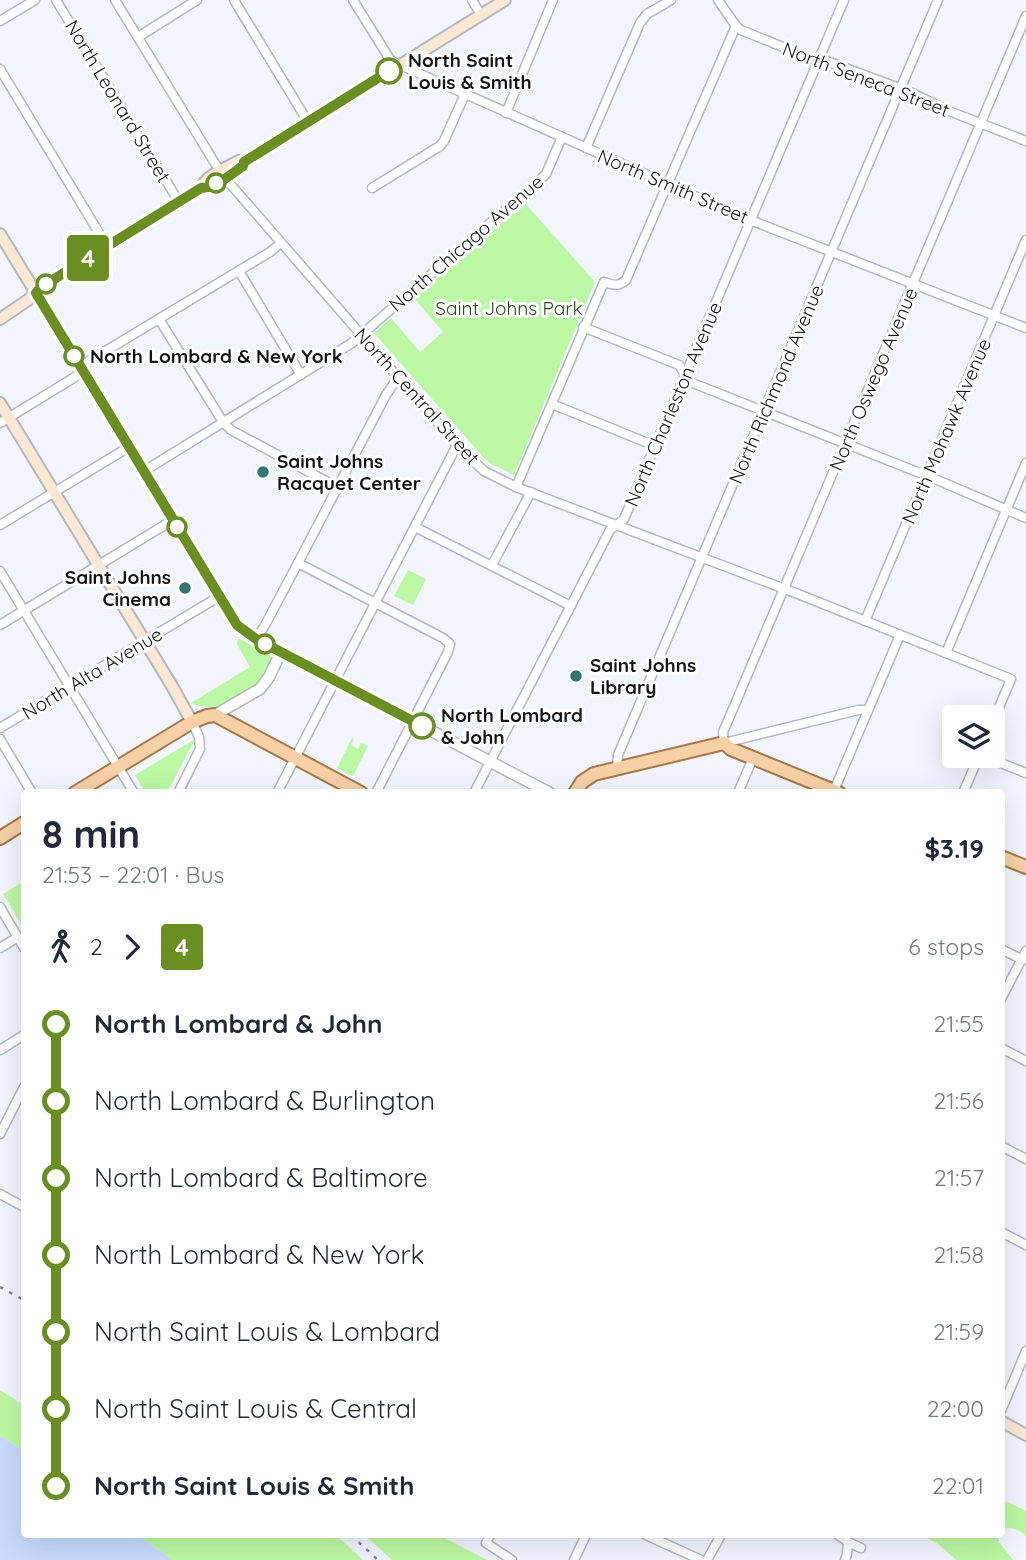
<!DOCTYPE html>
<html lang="en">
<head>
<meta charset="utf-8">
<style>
	body { margin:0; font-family:Quicksand,sans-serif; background:#f2f2f3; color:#1f2937; height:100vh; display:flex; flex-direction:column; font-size:26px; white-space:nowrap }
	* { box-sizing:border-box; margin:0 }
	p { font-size:23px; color:#747a83 }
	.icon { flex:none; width:38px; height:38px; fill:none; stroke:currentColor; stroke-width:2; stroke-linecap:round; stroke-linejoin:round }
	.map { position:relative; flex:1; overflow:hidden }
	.details { position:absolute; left:21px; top:789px; width:984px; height:749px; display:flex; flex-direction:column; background:#fff; border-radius:7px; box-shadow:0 7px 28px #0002 }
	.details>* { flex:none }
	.badge { padding:0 14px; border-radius:5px; font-size:24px; line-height:46px }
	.tools { position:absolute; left:942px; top:705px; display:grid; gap:14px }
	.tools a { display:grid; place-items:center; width:63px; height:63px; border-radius:7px; background:#fff; box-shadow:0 7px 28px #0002; font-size:35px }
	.map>.badge { position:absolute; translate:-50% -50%; box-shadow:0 0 0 4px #fff }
	.legs { display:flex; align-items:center; gap:10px; height:77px; padding:0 21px; font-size:23px }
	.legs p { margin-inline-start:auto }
	.headline { display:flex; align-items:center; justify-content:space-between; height:119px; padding:0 21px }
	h1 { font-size:38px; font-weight:700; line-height:52px }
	ul { padding:0 21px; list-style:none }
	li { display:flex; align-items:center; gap:24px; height:77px; font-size:26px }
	li i { display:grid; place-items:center; width:10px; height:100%; margin:0 9px; background:currentColor }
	li i::after { content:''; width:18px; height:18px; margin:-9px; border:5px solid; border-radius:50%; background:#fff }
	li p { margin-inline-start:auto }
	li:first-child i { background:linear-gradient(#0000 50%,currentColor 0) }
	li:last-child i { background:linear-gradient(currentColor 50%,#0000 0) }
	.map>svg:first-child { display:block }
	.green { fill:#bcf8a3 }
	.water { fill:#c6dbfd }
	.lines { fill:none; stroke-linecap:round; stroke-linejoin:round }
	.minor-casing { stroke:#b4b8c2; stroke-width:11 }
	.tertiary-casing { stroke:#b4b8c2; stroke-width:13 }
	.secondary-casing { stroke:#b4b8c2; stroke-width:14 }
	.primary-casing { stroke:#a47a4c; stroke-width:16 }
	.minor { stroke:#fff; stroke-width:8 }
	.tertiary { stroke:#fff; stroke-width:10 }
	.secondary { stroke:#fbe8d2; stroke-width:10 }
	.primary { stroke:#f7d0a5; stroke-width:12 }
	.rail { stroke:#818389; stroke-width:2.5; stroke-dasharray:3.5 7; stroke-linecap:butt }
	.line-1-casing { stroke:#fff; stroke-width:16 }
	.line-1 { stroke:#6b8e23; stroke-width:10 }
	.stop-1-dot { fill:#fff; stroke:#6b8e23; stroke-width:3.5 }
	.poi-dot { fill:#307770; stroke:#fff; stroke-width:2.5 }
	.labels { text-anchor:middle; stroke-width:6; stroke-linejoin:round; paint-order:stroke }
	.stop-label { font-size:19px; font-weight:bold; fill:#121316; stroke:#fff; text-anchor:start }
	.street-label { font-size:19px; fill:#121316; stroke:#fff }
	.park-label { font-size:19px; fill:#264c13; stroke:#fff }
	.poi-label { font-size:19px; font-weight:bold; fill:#121316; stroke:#fff; text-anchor:start }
</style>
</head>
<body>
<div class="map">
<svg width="1026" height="1560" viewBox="0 0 1026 1560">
	<rect width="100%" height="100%" fill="#f2f5fe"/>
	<g class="green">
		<path d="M525,203L595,282L514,475L491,464L484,458L374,333L391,318L420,352L443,332L414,298Z"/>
		<path d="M408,570L426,579L413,605L394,596Z"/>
		<path d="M238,638L271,655V659L260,682L221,706L208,707L196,705L191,703L250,667L237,644Z"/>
		<path d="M352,738L354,739L351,745L358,749L361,743L368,746L353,776L337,768Z"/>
		<path d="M195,739L167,793H146L135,775Z"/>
		<path d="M24,881V929L3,894Z"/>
		<path d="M0,1390L24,1405V1451L0,1436Z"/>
		<path d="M1001,1501L1008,1502L1026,1511V1536C1017,1529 1013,1527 1001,1529Z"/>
		<path d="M138,1535H336L363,1560H172Z"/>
		<path d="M365,1535H439L487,1560H392Z"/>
		<path d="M921,1535H999V1542L1013,1560H956L937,1543Z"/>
	</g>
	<path class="water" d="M0,1436L24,1451V1535H138L172,1560H0Z"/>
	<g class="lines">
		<defs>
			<g id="minor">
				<path d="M56,0L179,202"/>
				<path d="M115,0L216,165L225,178L457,445L484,471L516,487L798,594L1011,679L992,724"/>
				<path d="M234,0L308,122"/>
				<path d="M353,0L391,61L740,216L1026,328"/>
				<path d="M472,0L481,15"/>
				<path d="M718,0L736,26L741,30L810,58L827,61L912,93L949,111L1026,141"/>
				<path d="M0,21L35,0"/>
				<path d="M138,37L197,0"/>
				<path d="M0,69L107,246"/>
				<path d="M506,113L553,0"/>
				<path d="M586,148L640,23L647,14L671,0"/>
				<path d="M372,188L440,146L444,141L465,94"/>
				<path d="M239,271L301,375"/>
				<path d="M159,319L223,422L231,430L337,487"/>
				<path d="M583,327L679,365L690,382L935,479L1026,518"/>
				<path d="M552,404L655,446"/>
				<path d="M0,423L75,377L89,361L270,252L281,243"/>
				<path d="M144,471L352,343L542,178L546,174L562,137"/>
				<path d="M516,487L604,282C614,285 618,287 626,280L736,26"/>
				<path d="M0,525L129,447"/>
				<path d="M415,527L571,606"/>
				<path d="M298,563L443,638L450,644L448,652L376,793"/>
				<path d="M492,565L531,492"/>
				<path d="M0,571L134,793"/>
				<path d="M865,621L1026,240"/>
				<path d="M0,625L173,520"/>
				<path d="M256,639L264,627L298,563L386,395L399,376"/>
				<path d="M946,653L1026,463"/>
				<path d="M868,710H858L724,743L723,732L730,716L1026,16"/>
				<path d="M0,728L220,596"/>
				<path d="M0,739L32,793"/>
				<path d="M983,756L1026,773"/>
				<path d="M617,768L618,755L938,0"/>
				<path d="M178,793L200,749L199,737L192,722"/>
				<path d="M277,793L457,445"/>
				<path d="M474,793L610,530L624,519L844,0"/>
				<path d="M738,793L753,758"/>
				<path d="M833,793L900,635"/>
				<path d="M963,793L979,756"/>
				<path d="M0,907L24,948"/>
				<path d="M0,948L18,937"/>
				<path d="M1001,949L1023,960"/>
				<path d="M1001,999L1026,951"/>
				<path d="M1001,1048L1026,1061"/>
				<path d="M0,1050L24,1035"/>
				<path d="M0,1134L24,1087"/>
				<path d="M1001,1146L1026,1159"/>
				<path d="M0,1194L24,1207"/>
				<path d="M1001,1232L1026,1245"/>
				<path d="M1001,1411L1026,1351"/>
				<path d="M490,1535L486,1543L512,1560"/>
				<path d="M646,1535L701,1560"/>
				<path d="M838,1535L848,1542L861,1548"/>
				<path d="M574,1560L586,1535"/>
				<path d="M707,1560L721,1535"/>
				<path d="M845,1560L847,1554L848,1542"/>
			</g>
			<g id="tertiary">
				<path d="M36,293L233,620L240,629L256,639L550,793"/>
				<path d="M215,715L260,689L269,677L281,652"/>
			</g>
			<g id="secondary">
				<path d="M201,188C206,175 228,167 239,161L244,162L505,0"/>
				<path d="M0,234L36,293"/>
				<path d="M0,319L28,300L43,286L201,188C216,188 231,174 243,166L244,163"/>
				<path d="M0,403L172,686L192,722"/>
				<path d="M1001,1421L1026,1435"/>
			</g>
			<g id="primary">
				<path d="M75,793L192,722L207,716L215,715L361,793"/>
				<path d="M575,793L582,782L594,774L724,743L731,749L839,793"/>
				<path d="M0,838L24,823"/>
				<path d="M1001,857L1026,867"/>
			</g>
		</defs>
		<use href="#minor" class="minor-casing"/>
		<use href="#tertiary" class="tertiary-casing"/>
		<use href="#secondary" class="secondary-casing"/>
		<use href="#primary" class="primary-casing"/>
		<use href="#minor" class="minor"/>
		<use href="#tertiary" class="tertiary"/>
		<use href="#secondary" class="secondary"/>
		<use href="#primary" class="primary"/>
		<g class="rail">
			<path d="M0,1287L24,1300"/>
			<path d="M351,1535L378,1560"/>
		</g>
	</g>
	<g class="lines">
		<defs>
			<path id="line-1" d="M389,71L244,162L243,166C231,174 216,188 201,188L43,286L36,293L237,625L256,639L422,726"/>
		</defs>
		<use href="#line-1" class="line-1-casing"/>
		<use href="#line-1" class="line-1"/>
	</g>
	<g class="stop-1-dot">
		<circle cx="389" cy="71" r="12"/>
		<circle cx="216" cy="183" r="9"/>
		<circle cx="46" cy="284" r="9"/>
		<circle cx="74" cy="356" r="9"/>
		<circle cx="177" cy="527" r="9"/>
		<circle cx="265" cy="644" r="9"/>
		<circle cx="422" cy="726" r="12"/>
	</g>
	<g class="poi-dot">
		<circle cx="263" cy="472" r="7"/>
		<circle cx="185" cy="588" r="7"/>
		<circle cx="576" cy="676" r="7"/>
	</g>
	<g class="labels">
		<g class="stop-label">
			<text x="408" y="67">North Saint<tspan x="408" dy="22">Louis &amp; Smith</tspan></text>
			<text x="90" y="363">North Lombard &amp; New York</text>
			<text x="441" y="722">North Lombard<tspan x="441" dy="22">&amp; John</tspan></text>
		</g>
		<g class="street-label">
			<text transform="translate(866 79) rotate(21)" y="7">North Seneca Street</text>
			<text transform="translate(118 101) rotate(59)" y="7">North Leonard Street</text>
			<text transform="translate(673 186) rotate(23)" y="7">North Smith Street</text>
			<text transform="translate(466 243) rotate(-41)" y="7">North Chicago Avenue</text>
			<text transform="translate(873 379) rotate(-67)" y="7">North Oswego Avenue</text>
			<text transform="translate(776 384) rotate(-67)" y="7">North Richmond Avenue</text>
			<text transform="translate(417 396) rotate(48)" y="7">North Central Street</text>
			<text transform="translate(673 404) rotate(-67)" y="7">North Charleston Avenue</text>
			<text transform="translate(946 431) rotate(-67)" y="7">North Mohawk Avenue</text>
			<text transform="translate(92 673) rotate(-31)" y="7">North Alta Avenue</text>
		</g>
		<g class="park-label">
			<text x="509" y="315">Saint Johns Park</text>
		</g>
		<g class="poi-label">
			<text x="277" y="468">Saint Johns<tspan x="277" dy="22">Racquet Center</tspan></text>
			<text x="171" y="584" text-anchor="end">Saint Johns<tspan x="171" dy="22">Cinema</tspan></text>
			<text x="590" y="672">Saint Johns<tspan x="590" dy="22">Library</tspan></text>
		</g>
	</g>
</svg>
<div class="tools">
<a><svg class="icon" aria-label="layers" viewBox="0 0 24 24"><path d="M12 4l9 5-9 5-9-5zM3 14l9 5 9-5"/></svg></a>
</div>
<b class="badge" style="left:88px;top:258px;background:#6b8e23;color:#fff">4</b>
<section class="details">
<div class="headline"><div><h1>8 min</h1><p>21:53 – 22:01 · Bus</p></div><b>$3.19</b></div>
<div class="legs"><svg class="icon" aria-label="walk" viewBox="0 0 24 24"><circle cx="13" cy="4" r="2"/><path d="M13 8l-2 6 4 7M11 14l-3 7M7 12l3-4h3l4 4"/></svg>2<svg class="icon" aria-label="forward" viewBox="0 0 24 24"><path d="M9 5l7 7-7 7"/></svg><b class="badge" style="background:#6b8e23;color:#fff">4</b><p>6 stops</p></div>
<ul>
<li><i style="color:#6b8e23"></i><b>North Lombard &amp; John</b><p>21:55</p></li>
<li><i style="color:#6b8e23"></i><span>North Lombard &amp; Burlington</span><p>21:56</p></li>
<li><i style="color:#6b8e23"></i><span>North Lombard &amp; Baltimore</span><p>21:57</p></li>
<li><i style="color:#6b8e23"></i><span>North Lombard &amp; New York</span><p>21:58</p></li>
<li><i style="color:#6b8e23"></i><span>North Saint Louis &amp; Lombard</span><p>21:59</p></li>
<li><i style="color:#6b8e23"></i><span>North Saint Louis &amp; Central</span><p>22:00</p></li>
<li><i style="color:#6b8e23"></i><b>North Saint Louis &amp; Smith</b><p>22:01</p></li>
</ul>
</section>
</div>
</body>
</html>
